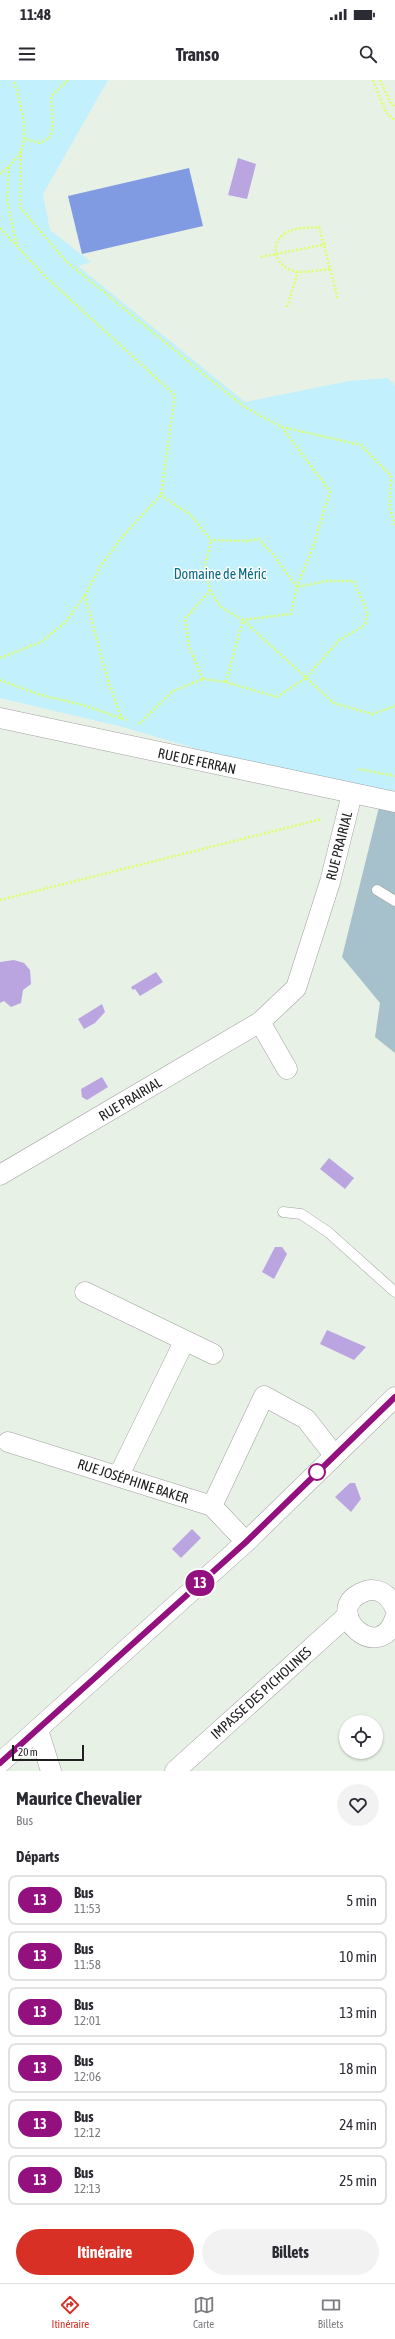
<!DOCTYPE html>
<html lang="fr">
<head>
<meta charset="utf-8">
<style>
	body { margin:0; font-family:"Asap Condensed",sans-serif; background:#f2f2f3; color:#2b2b33; height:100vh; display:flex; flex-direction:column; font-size:15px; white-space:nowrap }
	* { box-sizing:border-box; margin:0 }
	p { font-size:13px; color:#7c7c81 }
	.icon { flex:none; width:22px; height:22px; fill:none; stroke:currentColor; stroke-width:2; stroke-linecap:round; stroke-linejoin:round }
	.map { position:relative; height:1691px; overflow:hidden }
	.sheet { display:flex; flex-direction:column; background:#fff; flex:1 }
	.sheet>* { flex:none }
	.badge { padding:0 8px; border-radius:13px; font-size:14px; line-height:26px }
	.buttons { position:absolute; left:339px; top:1635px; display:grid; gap:8px }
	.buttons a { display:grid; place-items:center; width:44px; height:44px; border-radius:50%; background:#fff; box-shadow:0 1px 3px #0004; font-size:20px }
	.scale { position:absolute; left:12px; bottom:10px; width:72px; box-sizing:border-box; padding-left:4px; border:2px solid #202020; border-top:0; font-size:11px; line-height:14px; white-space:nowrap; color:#202020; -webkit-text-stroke:3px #fff; paint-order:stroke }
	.map>.badge { position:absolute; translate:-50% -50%; box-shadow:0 0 0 2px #fff }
	h2 { padding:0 16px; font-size:15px; line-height:36px }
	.round { display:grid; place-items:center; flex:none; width:42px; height:42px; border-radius:21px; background:#f2f2f3 }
	.headline { display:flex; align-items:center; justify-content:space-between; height:68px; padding:0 16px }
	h1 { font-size:19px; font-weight:700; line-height:30px }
	.cta { display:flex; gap:8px; margin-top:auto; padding:8px 16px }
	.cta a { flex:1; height:46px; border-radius:24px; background:#d93025; color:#fff; font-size:16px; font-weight:700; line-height:46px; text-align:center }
	.cta a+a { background:#f2f2f3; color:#2b2b33 }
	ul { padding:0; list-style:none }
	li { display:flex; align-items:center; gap:12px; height:50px; margin:0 8px 6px; padding:0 8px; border:2px solid #e1e1e2; border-radius:8px }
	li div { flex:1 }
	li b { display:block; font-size:15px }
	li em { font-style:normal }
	li .badge { min-width:44px; font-weight:700; text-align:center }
	.status { display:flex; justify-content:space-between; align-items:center; height:28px; padding:0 20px; background:#fff; direction:ltr }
	.status svg { height:11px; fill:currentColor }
	header { display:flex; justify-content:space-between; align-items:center; height:52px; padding:0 16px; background:#fff; font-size:18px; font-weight:700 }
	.dock { display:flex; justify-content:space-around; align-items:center; height:56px; border-top:1px solid #e1e1e2; background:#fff; font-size:11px; color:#7c7c81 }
	.dock a { display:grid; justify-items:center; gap:2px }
	.dock .on { color:#d93025 }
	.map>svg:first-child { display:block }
	.cemetery { fill:#a6c1cb }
	.park { fill:#c2f0fc }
	.pitch { fill:#819be3 }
	.water { fill:#baa5e0 }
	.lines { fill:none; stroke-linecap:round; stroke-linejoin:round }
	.lane-casing { stroke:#a1a1a1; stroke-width:11 }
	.street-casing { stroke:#a1a1a1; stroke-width:21 }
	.path { stroke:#ddff69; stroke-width:2.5; stroke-dasharray:2 2; stroke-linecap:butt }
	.lane { stroke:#fff; stroke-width:10 }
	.street { stroke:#fff; stroke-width:20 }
	.line-casing { stroke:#fff; stroke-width:9 }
	.line { stroke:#93117e; stroke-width:6 }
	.stop-dot { fill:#fff; stroke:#93117e; stroke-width:2 }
	.labels { text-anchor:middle; stroke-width:3; stroke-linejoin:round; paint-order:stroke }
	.park-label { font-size:14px; fill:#066c86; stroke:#fff }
	.street-label { font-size:14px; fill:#202020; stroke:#fff }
</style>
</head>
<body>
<div class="status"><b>11:48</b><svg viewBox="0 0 49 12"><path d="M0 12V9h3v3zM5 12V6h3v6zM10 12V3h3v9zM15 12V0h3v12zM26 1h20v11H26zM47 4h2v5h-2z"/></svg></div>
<header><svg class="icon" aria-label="menu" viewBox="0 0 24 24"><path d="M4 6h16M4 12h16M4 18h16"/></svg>Transo<svg class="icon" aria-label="search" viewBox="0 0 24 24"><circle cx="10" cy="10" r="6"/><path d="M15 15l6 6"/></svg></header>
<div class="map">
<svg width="395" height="1691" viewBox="0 0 395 1691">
	<rect width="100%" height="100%" fill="#e8f1e6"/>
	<path class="cemetery" d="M379,727L395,730V973L375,957L380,923L342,877Z"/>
	<path class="park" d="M0,0H108L43,114L50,150L91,182L78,186L245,322L349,301L388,298L395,305V712L255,686L123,647L0,618Z"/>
	<path class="pitch" d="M189,88L203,146L82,174L68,116Z"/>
	<g class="water">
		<path d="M238,78L256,84L247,119L228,115Z"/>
		<path d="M14,880L24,883L30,890L31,904L23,910L21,923L11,927L4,921L0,923V882Z"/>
		<path d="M156,892L163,902L140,916L135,909L133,910L131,907Z"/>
		<path d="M102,924L105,932L95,943L84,949L78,939Z"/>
		<path d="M102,997L108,1007L87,1020L82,1017L81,1009Z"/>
		<path d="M329,1078L354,1098L345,1109L320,1089Z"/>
		<path d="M275,1167H282L287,1174L274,1199L262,1192Z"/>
		<path d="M327,1250L366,1267L354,1280L320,1264Z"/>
		<path d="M350,1403H355L361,1419L351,1432L335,1417Z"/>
		<path d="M192,1449L201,1458L181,1478L172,1469Z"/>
	</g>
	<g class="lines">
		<defs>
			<g id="lane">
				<path d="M377,810L395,821"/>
				<path d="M283,1132L301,1134L328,1152L395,1212"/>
			</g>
			<g id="street">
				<path d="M0,638L395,722"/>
				<path d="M260,942L287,989"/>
				<path d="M0,1095L260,942L296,908L330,802L352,714"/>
				<path d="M85,1212L213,1274"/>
				<path d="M8,1362L212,1426L246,1462"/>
				<path d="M119,1395L184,1262"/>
				<path d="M212,1426L264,1316L306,1339L334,1375"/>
				<path d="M395,1528C389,1514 376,1505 361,1513C321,1532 380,1586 395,1538"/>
				<path d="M38,1650L51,1691"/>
				<path d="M0,1683L246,1462L395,1317"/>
				<path d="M175,1691L348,1535"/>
			</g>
		</defs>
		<use href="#lane" class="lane-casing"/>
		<use href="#street" class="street-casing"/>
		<g class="path">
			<path d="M373,0L386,33L395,40"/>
			<path d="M380,0L390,22L395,27"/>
			<path d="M23,58L40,63L50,57L53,47L51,16L68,0"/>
			<path d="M21,71L20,127L66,181L243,326L282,347L361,365L391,396L390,428L395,445"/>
			<path d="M9,87L7,121L17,165"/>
			<path d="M0,94C7,88 17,80 21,71C30,51 19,20 14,0"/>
			<path d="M319,147L330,189C320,190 309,192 299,192C281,191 266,169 283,155C292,147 308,148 319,147Z"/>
			<path d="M0,148L46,197L175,315L161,415L122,457L100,487L85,515L66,542L41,562L0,578"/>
			<path d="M261,177L327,164"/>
			<path d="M330,189L338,220"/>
			<path d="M287,227L298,192"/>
			<path d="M210,511L205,487L211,460"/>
			<path d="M85,515L107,597L122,639"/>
			<path d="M203,599L189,566L185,539L210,511L221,527L243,540L334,623L372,634L395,626"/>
			<path d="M0,600L41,615L83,625L127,640"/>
			<path d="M226,602L243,540L291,534L297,507L313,467L330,411L282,347"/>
			<path d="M139,644L173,611L203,599L226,602L277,617L306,598L339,560L365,545L368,533L354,501H327L297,507L273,474L259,459L247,461L211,460L192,436L161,415"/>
			<path d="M359,689L395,696"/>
			<path d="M0,820L322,739"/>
		</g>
		<use href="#lane" class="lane"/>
		<use href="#street" class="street"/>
	</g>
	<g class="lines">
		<defs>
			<path id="line" d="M0,1683L246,1462L395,1317"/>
		</defs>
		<use href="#line" class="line-casing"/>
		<use href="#line" class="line"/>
	</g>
	<circle class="stop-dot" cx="317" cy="1392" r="8"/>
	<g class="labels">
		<g class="park-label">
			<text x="220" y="499">Domaine de Méric</text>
		</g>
		<g class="street-label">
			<text transform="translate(197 681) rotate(12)" y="5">RUE DE FERRAN</text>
			<text transform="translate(339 766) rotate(-76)" y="5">RUE PRAIRIAL</text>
			<text transform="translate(130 1019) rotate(-31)" y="5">RUE PRAIRIAL</text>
			<text transform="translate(133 1401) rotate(18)" y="5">RUE JOSÉPHINE BAKER</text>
			<text transform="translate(261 1613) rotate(-42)" y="5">IMPASSE DES PICHOLINES</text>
		</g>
	</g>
</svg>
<div class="buttons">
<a><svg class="icon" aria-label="locate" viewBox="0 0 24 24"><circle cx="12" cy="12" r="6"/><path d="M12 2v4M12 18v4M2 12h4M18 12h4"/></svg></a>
</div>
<div class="scale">20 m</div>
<b class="badge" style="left:200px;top:1503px;background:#93117e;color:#fff">13</b>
</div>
<section class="sheet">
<div class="headline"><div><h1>Maurice Chevalier</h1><p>Bus</p></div><a class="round"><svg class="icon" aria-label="heart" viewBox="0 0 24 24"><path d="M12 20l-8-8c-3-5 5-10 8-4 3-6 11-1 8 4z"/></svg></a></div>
<h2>Départs</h2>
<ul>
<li><span class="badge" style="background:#93117e;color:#fff">13</span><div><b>Bus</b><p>11:53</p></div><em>5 min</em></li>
<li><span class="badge" style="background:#93117e;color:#fff">13</span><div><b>Bus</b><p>11:58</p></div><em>10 min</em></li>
<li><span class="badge" style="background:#93117e;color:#fff">13</span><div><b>Bus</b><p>12:01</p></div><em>13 min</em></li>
<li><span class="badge" style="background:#93117e;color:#fff">13</span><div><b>Bus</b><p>12:06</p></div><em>18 min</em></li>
<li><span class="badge" style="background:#93117e;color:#fff">13</span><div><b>Bus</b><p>12:12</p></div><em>24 min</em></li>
<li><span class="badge" style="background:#93117e;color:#fff">13</span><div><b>Bus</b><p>12:13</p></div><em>25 min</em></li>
</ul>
<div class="cta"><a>Itinéraire</a><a>Billets</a></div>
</section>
<nav class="dock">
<a class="on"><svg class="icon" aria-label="directions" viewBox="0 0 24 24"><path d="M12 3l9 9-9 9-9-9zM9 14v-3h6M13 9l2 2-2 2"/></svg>Itinéraire</a>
<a><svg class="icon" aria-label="map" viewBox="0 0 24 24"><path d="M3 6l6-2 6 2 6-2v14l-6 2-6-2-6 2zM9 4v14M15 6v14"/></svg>Carte</a>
<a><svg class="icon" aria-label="tickets" viewBox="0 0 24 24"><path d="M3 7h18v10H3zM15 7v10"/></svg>Billets</a>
</nav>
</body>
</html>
